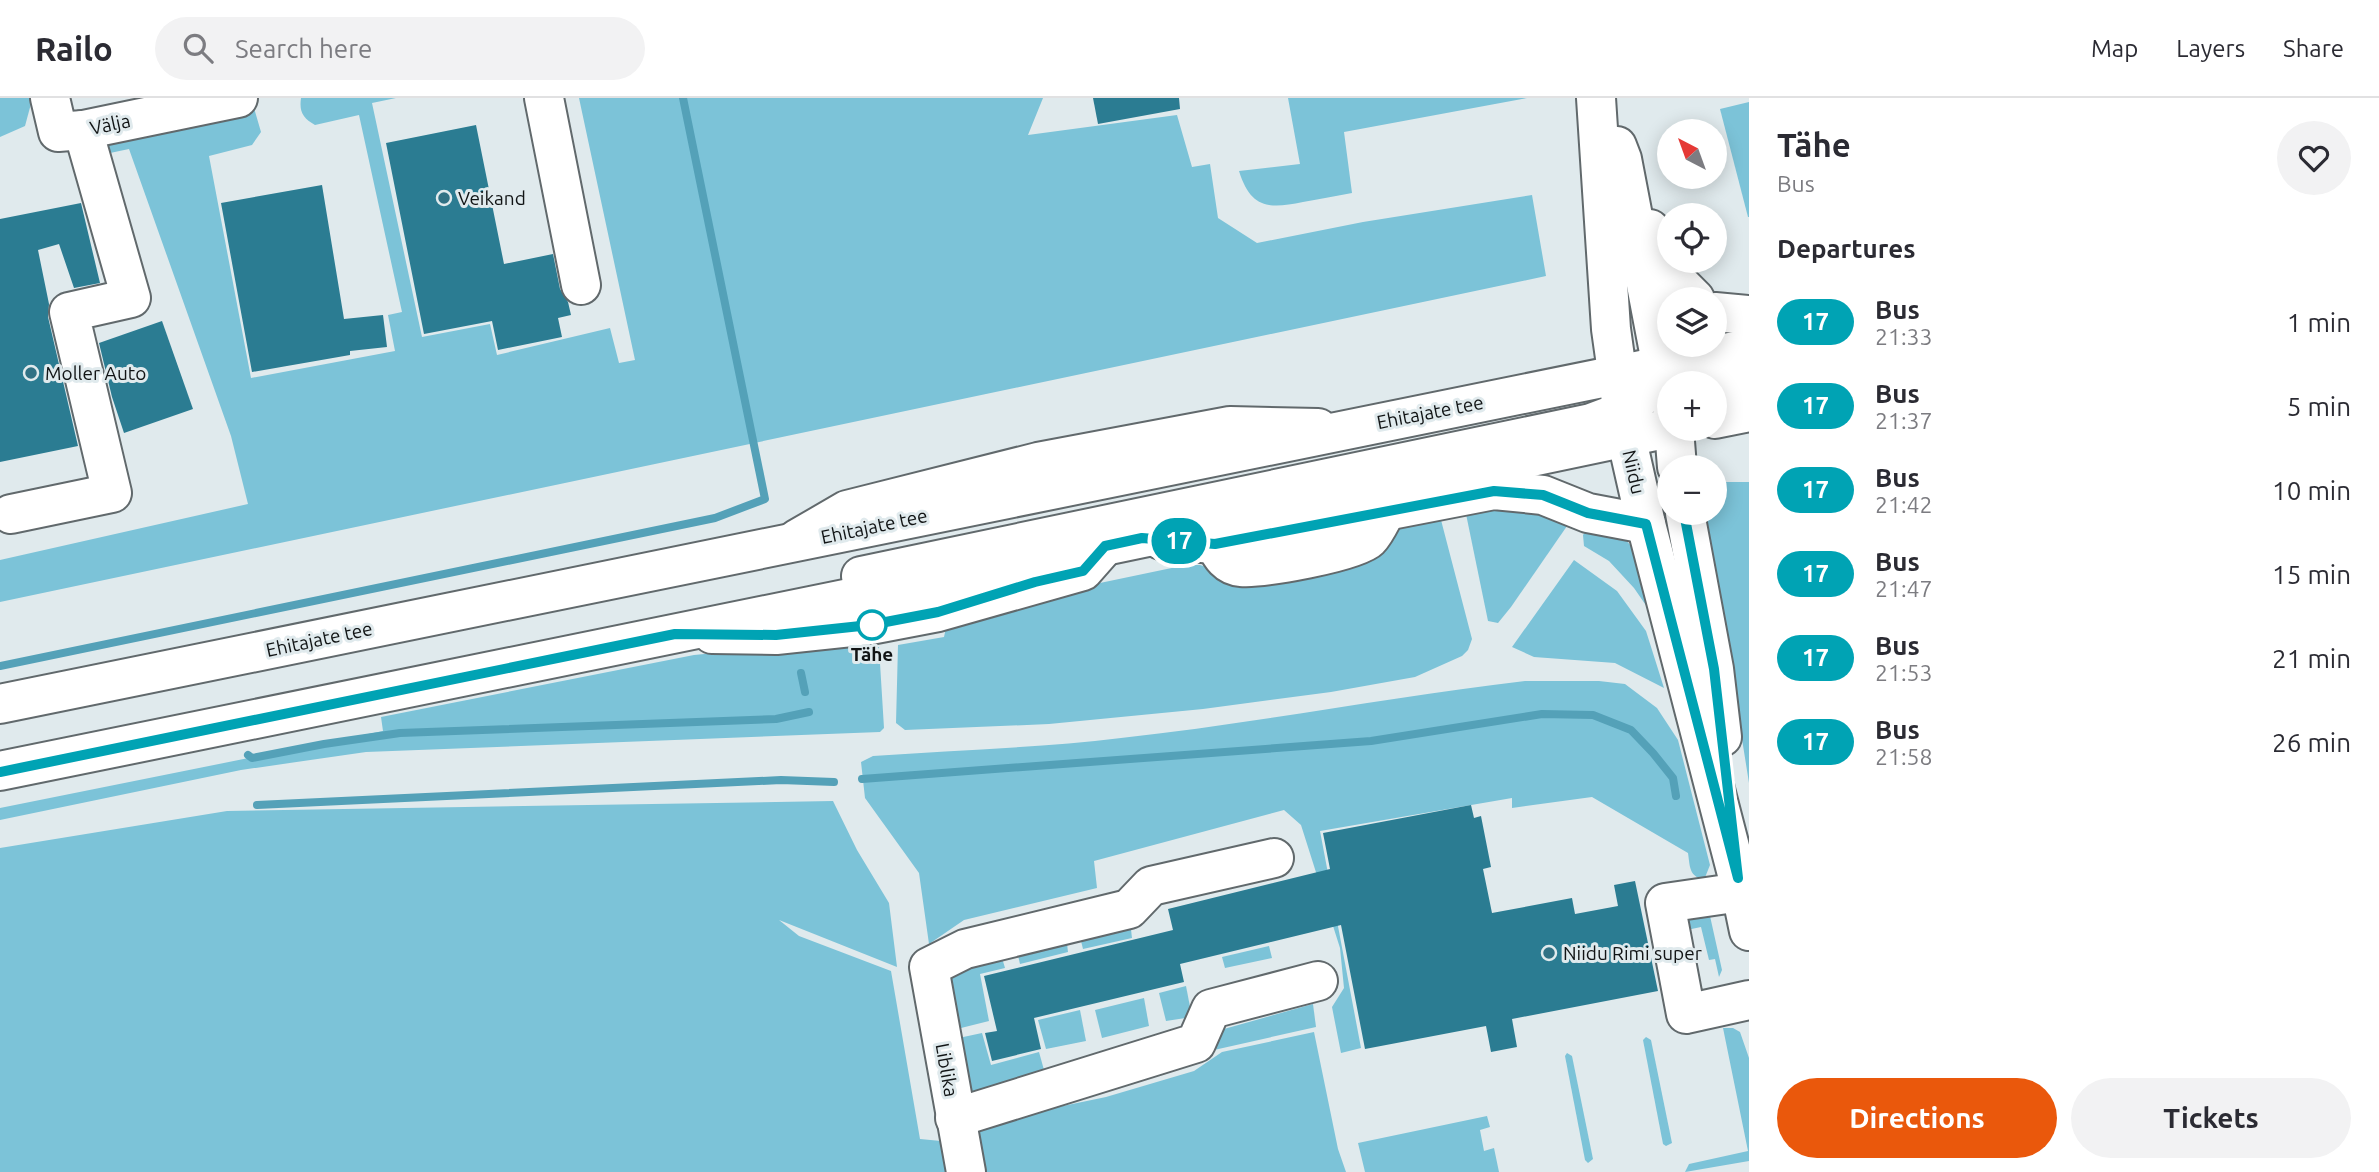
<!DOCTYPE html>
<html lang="en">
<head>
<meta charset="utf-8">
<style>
	body { margin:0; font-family:Ubuntu,sans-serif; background:#f2f2f3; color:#2b2b33; height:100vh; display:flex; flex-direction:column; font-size:26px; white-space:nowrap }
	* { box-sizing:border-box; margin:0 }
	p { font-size:23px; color:#7c7c81 }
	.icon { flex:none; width:38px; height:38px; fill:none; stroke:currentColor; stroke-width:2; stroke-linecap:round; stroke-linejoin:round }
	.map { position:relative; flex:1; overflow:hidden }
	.panel { display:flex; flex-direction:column; background:#fff; width:630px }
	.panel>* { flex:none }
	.badge { padding:0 14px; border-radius:23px; font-size:24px; line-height:46px }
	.needle { width:46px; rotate:319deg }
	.buttons { position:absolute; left:1657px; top:21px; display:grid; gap:14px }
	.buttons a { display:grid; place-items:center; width:70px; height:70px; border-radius:50%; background:#fff; box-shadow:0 4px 18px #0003; font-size:35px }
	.map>.badge { position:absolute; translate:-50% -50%; box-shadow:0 0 0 4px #fff }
	h2 { padding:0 28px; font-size:26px; line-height:63px }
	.round { display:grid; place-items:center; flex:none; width:74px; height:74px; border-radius:37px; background:#f2f2f3 }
	.headline { display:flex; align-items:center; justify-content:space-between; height:119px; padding:0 28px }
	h1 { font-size:33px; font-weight:600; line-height:52px }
	.action { display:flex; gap:14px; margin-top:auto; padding:14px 28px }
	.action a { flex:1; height:80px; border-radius:42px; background:#ea580c; color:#fff; font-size:28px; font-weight:600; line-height:80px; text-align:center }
	.action a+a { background:#f2f2f3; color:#2b2b33 }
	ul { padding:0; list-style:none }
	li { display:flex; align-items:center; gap:21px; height:84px; padding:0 28px }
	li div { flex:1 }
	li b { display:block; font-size:26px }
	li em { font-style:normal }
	li .badge { min-width:77px; font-weight:700; text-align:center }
	header { display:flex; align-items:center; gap:42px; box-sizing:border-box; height:98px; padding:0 35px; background:#fff; border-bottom:2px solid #e1e1e2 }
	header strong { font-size:33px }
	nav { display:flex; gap:38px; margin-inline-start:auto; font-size:24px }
	.search { width:490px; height:63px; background:#f2f2f3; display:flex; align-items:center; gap:18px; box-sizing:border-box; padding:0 24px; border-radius:38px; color:#7c7c81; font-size:26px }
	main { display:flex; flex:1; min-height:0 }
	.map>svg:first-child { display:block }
	.green { fill:#7cc3d8 }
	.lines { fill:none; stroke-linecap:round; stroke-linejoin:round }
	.stream { stroke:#54a1b8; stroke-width:8 }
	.building { fill:#2b7c92 }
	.minor-casing { stroke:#61696c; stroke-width:42 }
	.highway-casing { stroke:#61696c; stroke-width:42 }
	.minor { stroke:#fff; stroke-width:38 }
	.highway { stroke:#fff; stroke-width:38 }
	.line-casing { stroke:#fff; stroke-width:16 }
	.line { stroke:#00a3b4; stroke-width:10 }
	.poi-dot { fill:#307184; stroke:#e0eaed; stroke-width:2.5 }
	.stop-dot { fill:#fff; stroke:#00a3b4; stroke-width:3.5 }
	.labels { text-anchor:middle; stroke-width:6; stroke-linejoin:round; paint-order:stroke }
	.street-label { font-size:19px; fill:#111415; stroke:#e0eaed }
	.poi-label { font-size:19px; fill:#111415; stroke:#e0eaed; text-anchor:start }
	.stop-label { font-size:19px; font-weight:bold; fill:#111415; stroke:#e0eaed }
</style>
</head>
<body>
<header>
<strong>Railo</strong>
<div class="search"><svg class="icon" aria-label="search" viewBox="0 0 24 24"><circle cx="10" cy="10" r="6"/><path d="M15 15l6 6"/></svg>Search here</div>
<nav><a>Map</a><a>Layers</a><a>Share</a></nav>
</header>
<main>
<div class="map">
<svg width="1749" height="1074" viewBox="0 0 1749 1074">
	<rect width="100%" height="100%" fill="#e0eaed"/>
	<g class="green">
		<path d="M0,0H32V2L25,28L0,39Z"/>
		<path d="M301,0H396L372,5L422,239L490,226L497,257L610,230L619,265L635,262L579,0H1043L1028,37L1177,17L1192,69L1210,66L1218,120L1257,145L1363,124L1532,97L1546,178L0,504V462L248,406L231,338L129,51L110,55L108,45L130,32L254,10L261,34L252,47L209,58L251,280L395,253L388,217L402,214L359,17L315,27C303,20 299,14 301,0Z"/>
		<path d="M1288,0H1527L1344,34L1352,95C1336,98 1320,101 1303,104C1269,111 1251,111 1239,73L1300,66Z"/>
		<path d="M1749,4V119H1748L1720,11Z"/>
		<path d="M1715,384H1749V685L1706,415H1715Z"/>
		<path d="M1521,407L1567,428L1511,509L1498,525L1488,523L1466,416Z"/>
		<path d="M1441,422L1472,541L1468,552L1462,558L1415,579L1331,594L1203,611L1049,626L905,632L896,625L898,547L944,539L947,525L1076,490L1186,467H1200L1242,480L1399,430Z"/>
		<path d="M1589,429L1623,439L1633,450L1654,519L1634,490L1609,463L1584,448L1583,437Z"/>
		<path d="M1574,462L1617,493L1646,533L1664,590L1615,565L1534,559L1512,549Z"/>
		<path d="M829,544L857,552L879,549L884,630L880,634L366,654L241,672L0,722V710L383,633L381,619L694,557Z"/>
		<path d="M1525,583H1599L1625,586L1657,610L1678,642L1710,767L1704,782C1689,778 1690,769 1688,755L1592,699L1512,710V700L1320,733L1361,950L1341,955L1332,909L1344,890L1340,850L1301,727L1284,712L1094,763L1097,790L964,822L929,846L919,775L865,700L861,664L873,658C955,652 1039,650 1121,640C1256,625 1390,599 1525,583Z"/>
		<path d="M833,703L857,752L889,805L897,869L779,822L799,838L891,873L920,1041L941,1043L946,1074H0V750L227,713Z"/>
		<path d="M1710,818L1722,872L1719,879L1715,861L1709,862L1701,829L1682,833L1681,823Z"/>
		<path d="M1130,823L1132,840L1083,851L1079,835Z"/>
		<path d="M1066,837L1068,854L1020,866L1016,849Z"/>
		<path d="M1269,848L1272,860L1225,870L1222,859Z"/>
		<path d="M1000,853L1005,870L980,876L989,923L953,932L947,869Z"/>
		<path d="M1186,888L1192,919L1166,923L1159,895Z"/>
		<path d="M1144,900L1149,928L1102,940L1095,912Z"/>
		<path d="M1313,906L1316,929L1214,952L1224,931Z"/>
		<path d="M1080,912L1086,943L1046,951L1038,922Z"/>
		<path d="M1723,930H1733L1740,934L1749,960V1063L1685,1074L1689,1066L1748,1053Z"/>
		<path d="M1314,934L1338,1051L1346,1074H985L972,1027L1106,999L1194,973L1222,954Z"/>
		<path d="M982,935L991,967L1039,954L1044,972L1042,984L967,1004L954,941Z"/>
		<path d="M1646,939L1651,942L1672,1045L1666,1048L1663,1046L1643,942Z"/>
		<path d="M1567,955L1572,958L1593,1061L1588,1065L1585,1062L1565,958Z"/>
		<path d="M1487,1018L1490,1029L1480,1032L1484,1053L1494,1050L1499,1074H1365L1358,1045Z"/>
	</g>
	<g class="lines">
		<g class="stream">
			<path d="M0,568L715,420L765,401L683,0"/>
			<path d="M801,575L805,594"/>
			<path d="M248,657L252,660L324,646L400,635L776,621L809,614"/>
			<path d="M862,681L1371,643L1542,616L1593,617L1631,632L1653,655L1673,680L1676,698"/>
			<path d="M257,707L781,682L834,684"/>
		</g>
	</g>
	<g class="building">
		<path d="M1093,0H1179L1180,11L1098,26Z"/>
		<path d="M476,27L504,166L553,156L560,191L568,204L571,217L558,220L562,239L498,252L492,223L424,236L386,45Z"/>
		<path d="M322,87L344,221L383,217L387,249L350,253V257L252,274L221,105Z"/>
		<path d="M81,105L100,185L74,190L59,146L38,152L49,206L48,219L78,348L0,364V121Z"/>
		<path d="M162,223L193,311L124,335L112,299L99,245Z"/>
		<path d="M1471,707L1474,720L1481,718L1491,769L1483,771L1492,815L1572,800L1575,816L1618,808L1614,787L1635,783L1658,893L1512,921L1517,949L1491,954L1486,928L1365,951L1341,827L1180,866L1184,884L1034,920L1041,951L992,963L985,935L997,933L984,878L1173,832L1168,811L1330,771L1323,735Z"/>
	</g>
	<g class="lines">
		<defs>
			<g id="minor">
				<path d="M50,0L58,34L83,32L238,0"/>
				<path d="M544,0L581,187"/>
				<path d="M1596,0L1611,231L1626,338L1646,426L1738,780L1749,833"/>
				<path d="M1617,48L1622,61L1668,301"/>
				<path d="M1650,131L1667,173L1695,201"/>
				<path d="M1715,214L1749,217"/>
				<path d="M1710,285L1749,277"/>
				<path d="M1674,331L1677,369"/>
				<path d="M1685,415L1714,571L1722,639"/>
				<path d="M11,416L112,395L69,214L131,200L83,32"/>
				<path d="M797,441L847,412L1038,364L1230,328L1318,330"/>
				<path d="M1161,442L1215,446L1494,392L1543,397L1588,415L1646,426"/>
				<path d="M1215,446C1221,458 1227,468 1241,469C1261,471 1356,454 1369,441C1376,434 1381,422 1386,413"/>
				<path d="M861,478L1591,325L1623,313L1664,282"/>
				<path d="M712,536L776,537L870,527L938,514L1083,473L1105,448"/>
				<path d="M1741,794L1665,805L1686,916L1749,902"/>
				<path d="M955,1020L1196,945L1211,911L1318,883"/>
				<path d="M966,1074L929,869L965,851L1129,811L1151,788L1274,760"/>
			</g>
			<g id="highway">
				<path d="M1715,321L1749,314"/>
				<path d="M0,606L1749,250"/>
				<path d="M0,673L1105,448L1670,330"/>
			</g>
		</defs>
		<use href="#minor" class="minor-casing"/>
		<use href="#highway" class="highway-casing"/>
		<use href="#minor" class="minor"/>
		<use href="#highway" class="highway"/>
	</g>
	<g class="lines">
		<defs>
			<path id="line" d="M0,674L675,536L776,537L870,527L938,514L1035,484L1083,473L1105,448L1142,440L1215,446L1494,393L1543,397L1588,415L1646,426L1738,780L1714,571L1684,415"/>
		</defs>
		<use href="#line" class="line-casing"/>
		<use href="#line" class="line"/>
	</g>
	<g class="poi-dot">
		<circle cx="444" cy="100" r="7"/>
		<circle cx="31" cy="275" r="7"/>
		<circle cx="1549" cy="855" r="7"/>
	</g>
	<circle class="stop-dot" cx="872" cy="527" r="14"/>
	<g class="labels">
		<g class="street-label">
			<text transform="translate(110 26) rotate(-12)" y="7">Välja</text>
			<text transform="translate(1430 314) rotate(-11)" y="7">Ehitajate tee</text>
			<text transform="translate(1634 374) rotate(77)" y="7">Niidu</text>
			<text transform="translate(874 428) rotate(-12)" y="7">Ehitajate tee</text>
			<text transform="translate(319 541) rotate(-12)" y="7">Ehitajate tee</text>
			<text transform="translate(947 972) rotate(80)" y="7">Liblika</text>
		</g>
		<g class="poi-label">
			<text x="458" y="107">Veikand</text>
			<text x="45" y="282">Moller Auto</text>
			<text x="1563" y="862">Niidu Rimi super</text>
		</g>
		<g class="stop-label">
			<text x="872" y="563">Tähe</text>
		</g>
	</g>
</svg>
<div class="buttons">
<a><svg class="needle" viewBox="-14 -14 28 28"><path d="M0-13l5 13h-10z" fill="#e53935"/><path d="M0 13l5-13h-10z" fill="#7c7c81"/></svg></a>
<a><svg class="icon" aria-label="locate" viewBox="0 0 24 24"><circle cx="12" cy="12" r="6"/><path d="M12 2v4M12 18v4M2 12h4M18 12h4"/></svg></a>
<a><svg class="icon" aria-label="layers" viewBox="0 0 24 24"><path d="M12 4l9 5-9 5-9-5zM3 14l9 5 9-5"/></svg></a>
<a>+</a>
<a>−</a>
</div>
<b class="badge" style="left:1179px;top:443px;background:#00a3b4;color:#fff">17</b>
</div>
<section class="panel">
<div class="headline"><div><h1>Tähe</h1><p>Bus</p></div><a class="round"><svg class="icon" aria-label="heart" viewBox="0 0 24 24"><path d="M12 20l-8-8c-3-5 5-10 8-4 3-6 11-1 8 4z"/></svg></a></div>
<h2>Departures</h2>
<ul>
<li><span class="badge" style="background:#00a3b4;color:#fff">17</span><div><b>Bus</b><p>21:33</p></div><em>1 min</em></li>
<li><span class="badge" style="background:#00a3b4;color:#fff">17</span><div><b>Bus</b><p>21:37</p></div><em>5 min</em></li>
<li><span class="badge" style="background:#00a3b4;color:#fff">17</span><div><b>Bus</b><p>21:42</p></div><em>10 min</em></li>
<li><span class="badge" style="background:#00a3b4;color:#fff">17</span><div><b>Bus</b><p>21:47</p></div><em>15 min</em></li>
<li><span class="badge" style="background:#00a3b4;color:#fff">17</span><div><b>Bus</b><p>21:53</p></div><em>21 min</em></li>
<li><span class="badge" style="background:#00a3b4;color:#fff">17</span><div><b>Bus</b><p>21:58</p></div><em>26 min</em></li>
</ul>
<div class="action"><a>Directions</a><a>Tickets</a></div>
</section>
</main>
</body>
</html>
